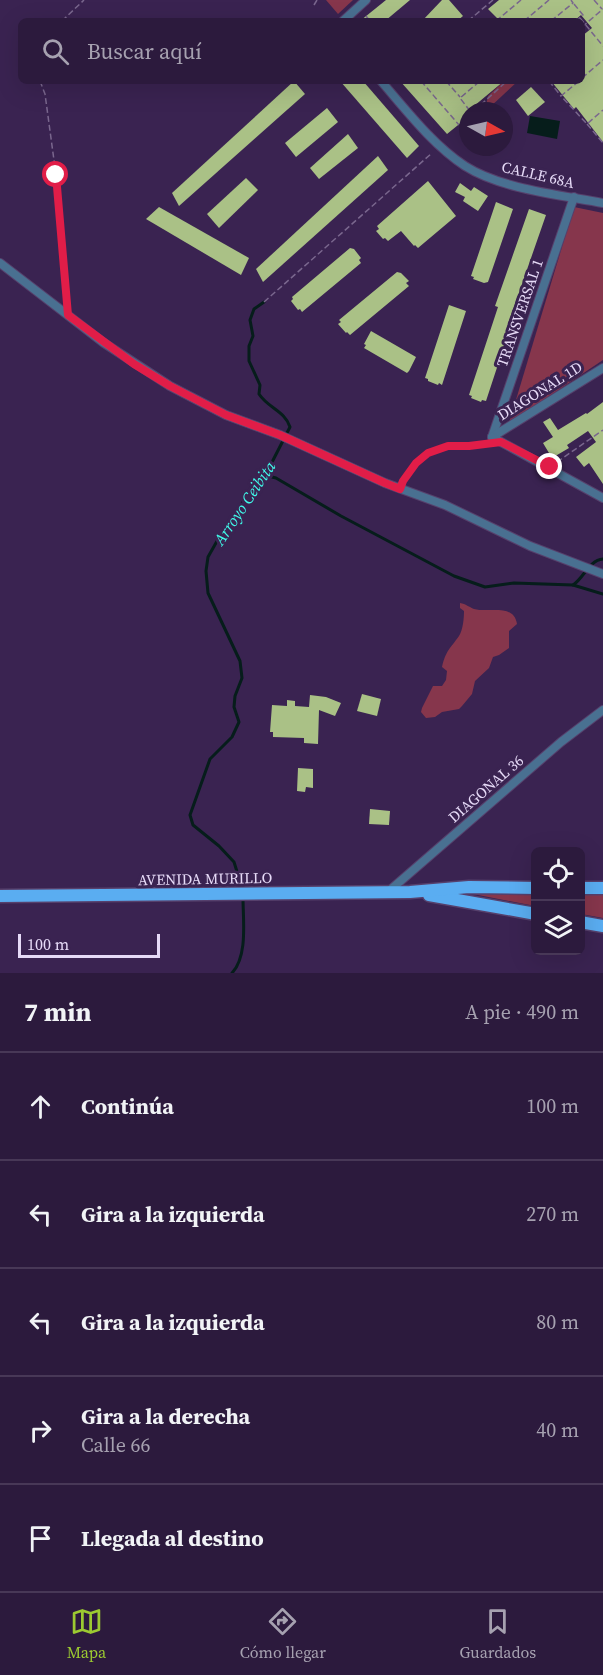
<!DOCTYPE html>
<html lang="es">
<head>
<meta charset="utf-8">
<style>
	body { margin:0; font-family:"Source Serif 4",serif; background:#382748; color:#f1f3f6 }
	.controls { position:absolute; right:18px; bottom:18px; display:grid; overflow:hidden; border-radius:9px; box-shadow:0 6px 24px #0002 }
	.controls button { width:54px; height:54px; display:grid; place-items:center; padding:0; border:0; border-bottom:2px solid #483857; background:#2c1a3d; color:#f1f3f6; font:30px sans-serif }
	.compass { position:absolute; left:459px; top:102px; width:54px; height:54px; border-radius:50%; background:#2c1a3d; box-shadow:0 6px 24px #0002; rotate:98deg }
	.scale { position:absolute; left:18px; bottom:15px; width:142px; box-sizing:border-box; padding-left:6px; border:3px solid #e6daf7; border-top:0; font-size:16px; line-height:21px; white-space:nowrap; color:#e6daf7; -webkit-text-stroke:4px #3a2351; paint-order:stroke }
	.stop { position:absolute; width:18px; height:18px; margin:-14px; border:4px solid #e11d48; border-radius:50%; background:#fff }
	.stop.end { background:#e11d48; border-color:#fff; box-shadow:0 2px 6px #0008 }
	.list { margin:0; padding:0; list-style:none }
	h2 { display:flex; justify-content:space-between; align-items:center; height:78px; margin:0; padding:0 24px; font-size:26px }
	h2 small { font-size:20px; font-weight:400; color:#a6a1b0 }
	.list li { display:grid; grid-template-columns:39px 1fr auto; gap:18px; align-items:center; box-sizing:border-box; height:108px; padding:0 24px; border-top:2px solid #483857 }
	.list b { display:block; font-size:22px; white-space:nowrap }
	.list p { margin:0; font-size:20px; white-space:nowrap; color:#a6a1b0 }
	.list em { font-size:20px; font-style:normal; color:#a6a1b0 }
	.icon { flex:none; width:33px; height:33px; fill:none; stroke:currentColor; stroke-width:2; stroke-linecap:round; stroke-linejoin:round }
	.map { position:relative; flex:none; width:603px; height:973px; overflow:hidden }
	.search { position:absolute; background:#2c1a3d; box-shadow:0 6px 24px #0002; left:18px; right:18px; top:18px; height:66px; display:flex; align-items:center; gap:15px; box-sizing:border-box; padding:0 21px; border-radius:9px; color:#a6a1b0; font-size:22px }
	.sheet { height:618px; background:#2c1a3d }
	nav { display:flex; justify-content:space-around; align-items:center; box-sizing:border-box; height:84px; border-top:2px solid #483857; background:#2c1a3d; font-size:16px; color:#a6a1b0 }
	nav a { display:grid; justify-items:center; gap:3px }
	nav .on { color:#9cca31 }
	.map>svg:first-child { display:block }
</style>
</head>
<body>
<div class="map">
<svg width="603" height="973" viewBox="0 0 603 973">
	<rect width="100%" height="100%" fill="#3a2351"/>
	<!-- green -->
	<g fill="#86364c">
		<polygon points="326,0 353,0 338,14"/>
		<polygon points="504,81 518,81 489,108 486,106 488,96"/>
		<polygon points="574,207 603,213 603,360 509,423"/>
		<path d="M460,603C466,604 469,607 474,609C489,613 514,603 517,624L509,631V648L499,655L493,657L489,668L475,681L472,694L462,706L459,709L442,712L435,717L426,718L421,712L422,708L433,686H442L446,680L447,671L442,667C446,650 450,649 459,636C463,630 464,618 464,611L460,608Z"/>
		<polygon points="468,893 535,893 535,906"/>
		<polygon points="580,894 603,894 603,918 581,914"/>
	</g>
	<!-- water -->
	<polygon fill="#061d1b" points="530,116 560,121 557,139 527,133"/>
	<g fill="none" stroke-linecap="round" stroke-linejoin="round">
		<!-- stream -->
		<g stroke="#061d1b" stroke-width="3">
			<path d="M264,475L276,478L341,516L454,576L485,587L514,583L573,585C584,578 589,560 603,559"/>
			<polyline points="573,585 603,594"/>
			<path d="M243,891L234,862L219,846L193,825L190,815L210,759L232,737L239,722L234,707L235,696L242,678L240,661L208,593L206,571L208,557L221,534L231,525L248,492L268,470L290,427C285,411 268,408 259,394L260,385L249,361V346L253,336L250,320L254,309L264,302"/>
			<path d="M232,973C248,956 243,920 243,898"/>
		</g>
	</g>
	<!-- building -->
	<g fill="#aac186">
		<polygon points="386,0 410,0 385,21 360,21"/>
		<polygon points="442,0 449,0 463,16 457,21 422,21"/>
		<polygon points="499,0 603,0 603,142 576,107 574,109 551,81 582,81 582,36 592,28 581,15 574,21 500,21 488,9"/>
		<polygon points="294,81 305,94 179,206 172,193"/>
		<polygon points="340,81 363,81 419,146 407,158"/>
		<polygon points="400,81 504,81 468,111 468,117 447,134"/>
		<polygon points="531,87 545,102 528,116 516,100"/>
		<polygon points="327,108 338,122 296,157 285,143"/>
		<polygon points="348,134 358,148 319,179 310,168"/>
		<polygon points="378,156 388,170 263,282 256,269"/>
		<polygon points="246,178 258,190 219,228 207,214"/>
		<polygon points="428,181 456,216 418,248 415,245 414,246 401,231 388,241 385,238 383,239 376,231 379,229 377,226"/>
		<polygon points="460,183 471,191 474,187 488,196 478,211 463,201 465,197 455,192"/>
		<polygon points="496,202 513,209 488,282 484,283 473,279 474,277 471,276"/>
		<polygon points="159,207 249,258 241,275 146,219"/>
		<polygon points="529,209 546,215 507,327 510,328 486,401 482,400 481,402 471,398 472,396 469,395 498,307 495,306"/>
		<polygon points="350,248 354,249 361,258 359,260 361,263 302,312 300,309 298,310 291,301 293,299 292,297"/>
		<polygon points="397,272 401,273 409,281 406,283 409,286 350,335 347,332 346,333 338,324 341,322 339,320"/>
		<polygon points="449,305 466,311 442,385 439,383 438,385 428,381 428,379 425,378"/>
		<polygon points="371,331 416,357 409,371 407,373 364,348 366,345 364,344"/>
		<polygon points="603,402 603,484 589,463 584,467 576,457 596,442 588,431 567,445 569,448 552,458 543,443 553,437 543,422 550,418 558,430 586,413 587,414"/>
		<polygon points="362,694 381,699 377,716 357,711"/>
		<polygon points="310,695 326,697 341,703 335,716 319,710 318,744 304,743 304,738 273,737 273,732 270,732 272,705 287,706 287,700 295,701 295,706 309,707"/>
		<polygon points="298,768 313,769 313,788 306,787 305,792 297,791"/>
		<polygon points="370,809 390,811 389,825 369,824"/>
	</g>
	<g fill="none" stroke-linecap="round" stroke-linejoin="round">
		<!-- minor casing -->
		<g stroke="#56406c" stroke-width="10">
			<g id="minor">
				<polyline points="343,21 366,0"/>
				<path d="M381,81C407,111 432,144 465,166C501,189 561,195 603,203"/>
				<polyline points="0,263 104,343 170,386 226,415 280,435 385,483 445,505 530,546 603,574"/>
				<polyline points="492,437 574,197"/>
				<polyline points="492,437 603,368"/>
				<polyline points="492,437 603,498"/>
				<polyline points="389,891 561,742 603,710"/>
			</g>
		</g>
		<!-- primary casing -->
		<g stroke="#56406c" stroke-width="15">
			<g id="primary">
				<polyline points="580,888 603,888"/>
				<polyline points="429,895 536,914"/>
				<polyline points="0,896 410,892 469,887 536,888"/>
				<polyline points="580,922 603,926"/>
			</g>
		</g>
		<!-- path -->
		<g stroke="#7a678e" stroke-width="1.5" stroke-dasharray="6 3" stroke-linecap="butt">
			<polyline points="594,0 602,9"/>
			<polyline points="574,4 583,15 576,21"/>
			<polyline points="314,5 317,0"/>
			<polyline points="366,16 370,21"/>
			<polyline points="580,18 603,46"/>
			<polyline points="62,21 84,0"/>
			<polyline points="468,21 493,0"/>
			<polyline points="496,21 521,0"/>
			<polyline points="524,21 549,0"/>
			<polyline points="551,21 573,3 571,0"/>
			<polyline points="582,27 603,9"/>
			<polyline points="582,78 603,60"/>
			<polyline points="40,81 45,94 56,175 66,302"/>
			<polyline points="421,81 459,125"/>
			<polyline points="446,81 460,97"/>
			<polyline points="549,81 561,96"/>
			<polyline points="579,81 561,96 587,124 603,110"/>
			<polyline points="470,111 460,98 480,81"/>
			<polyline points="474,111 507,81"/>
			<polyline points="587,124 603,143"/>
			<polyline points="264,302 432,153"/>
			<polyline points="557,462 603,430"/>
			<path d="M403,481C428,444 444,446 485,444"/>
		</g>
		<!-- minor -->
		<use href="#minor" stroke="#497091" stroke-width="8"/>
		<!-- primary -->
		<use href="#primary" stroke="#5aadf1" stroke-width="12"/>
	</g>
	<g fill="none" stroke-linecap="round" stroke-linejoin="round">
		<!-- route -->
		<polyline stroke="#e11d48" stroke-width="8" points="56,175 68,315 134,364 170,386 226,415 280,435 385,483 400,489 403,481 416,463 428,453 448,446 469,446 501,442 550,467"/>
	</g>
	<g text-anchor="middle" stroke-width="6" stroke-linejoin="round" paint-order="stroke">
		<!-- street labels -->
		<g font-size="15" fill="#e6daf7" stroke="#3a2351">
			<text transform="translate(538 175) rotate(13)" y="5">CALLE 68A</text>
			<text transform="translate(520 313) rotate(-71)" y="5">TRANSVERSAL 1</text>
			<text transform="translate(540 391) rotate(-32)" y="5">DIAGONAL 1D</text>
			<text transform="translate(486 789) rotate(-41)" y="5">DIAGONAL 36</text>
			<text transform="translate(205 879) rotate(-1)" y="5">AVENIDA MURILLO</text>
		</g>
		<!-- water labels -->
		<g font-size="16" font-style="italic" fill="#40fae9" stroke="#3a2351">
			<text transform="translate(244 503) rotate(-56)" y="6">Arroyo Ceibita</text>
		</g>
	</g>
</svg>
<div class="controls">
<button><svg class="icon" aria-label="locate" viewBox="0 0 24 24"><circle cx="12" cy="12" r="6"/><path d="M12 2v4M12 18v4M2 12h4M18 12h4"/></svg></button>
<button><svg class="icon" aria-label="layers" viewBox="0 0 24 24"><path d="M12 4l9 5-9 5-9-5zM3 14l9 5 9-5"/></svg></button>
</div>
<svg class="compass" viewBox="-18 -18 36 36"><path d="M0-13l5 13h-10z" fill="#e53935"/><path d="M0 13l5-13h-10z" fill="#a6a1b0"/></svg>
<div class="scale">100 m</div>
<div class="stop" style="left:56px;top:175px"></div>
<div class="stop end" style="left:550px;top:467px"></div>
<div class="search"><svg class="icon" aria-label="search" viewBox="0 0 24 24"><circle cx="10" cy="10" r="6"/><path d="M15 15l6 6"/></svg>Buscar aquí</div>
</div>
<section class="sheet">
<h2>7 min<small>A pie · 490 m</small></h2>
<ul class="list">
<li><svg class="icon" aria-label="ahead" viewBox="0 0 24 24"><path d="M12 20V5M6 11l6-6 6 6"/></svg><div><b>Continúa</b></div><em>100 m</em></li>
<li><svg class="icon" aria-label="left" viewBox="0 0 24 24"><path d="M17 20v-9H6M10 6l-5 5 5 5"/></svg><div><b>Gira a la izquierda</b></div><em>270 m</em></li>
<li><svg class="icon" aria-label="left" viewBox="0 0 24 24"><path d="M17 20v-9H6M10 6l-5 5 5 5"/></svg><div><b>Gira a la izquierda</b></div><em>80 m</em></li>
<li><svg class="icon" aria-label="right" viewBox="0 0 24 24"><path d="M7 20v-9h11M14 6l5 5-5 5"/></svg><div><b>Gira a la derecha</b><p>Calle 66</p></div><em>40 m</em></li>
<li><svg class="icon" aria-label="arrive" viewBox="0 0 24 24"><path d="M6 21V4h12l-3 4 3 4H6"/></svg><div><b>Llegada al destino</b></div></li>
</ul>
</section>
<nav>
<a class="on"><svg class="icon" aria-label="map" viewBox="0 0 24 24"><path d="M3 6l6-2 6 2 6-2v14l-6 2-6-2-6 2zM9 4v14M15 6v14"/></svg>Mapa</a>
<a><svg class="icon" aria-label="directions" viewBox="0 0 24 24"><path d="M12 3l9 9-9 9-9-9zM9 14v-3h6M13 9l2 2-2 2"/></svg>Cómo llegar</a>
<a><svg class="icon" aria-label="saved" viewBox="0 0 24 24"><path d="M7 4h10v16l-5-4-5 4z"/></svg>Guardados</a>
</nav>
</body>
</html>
